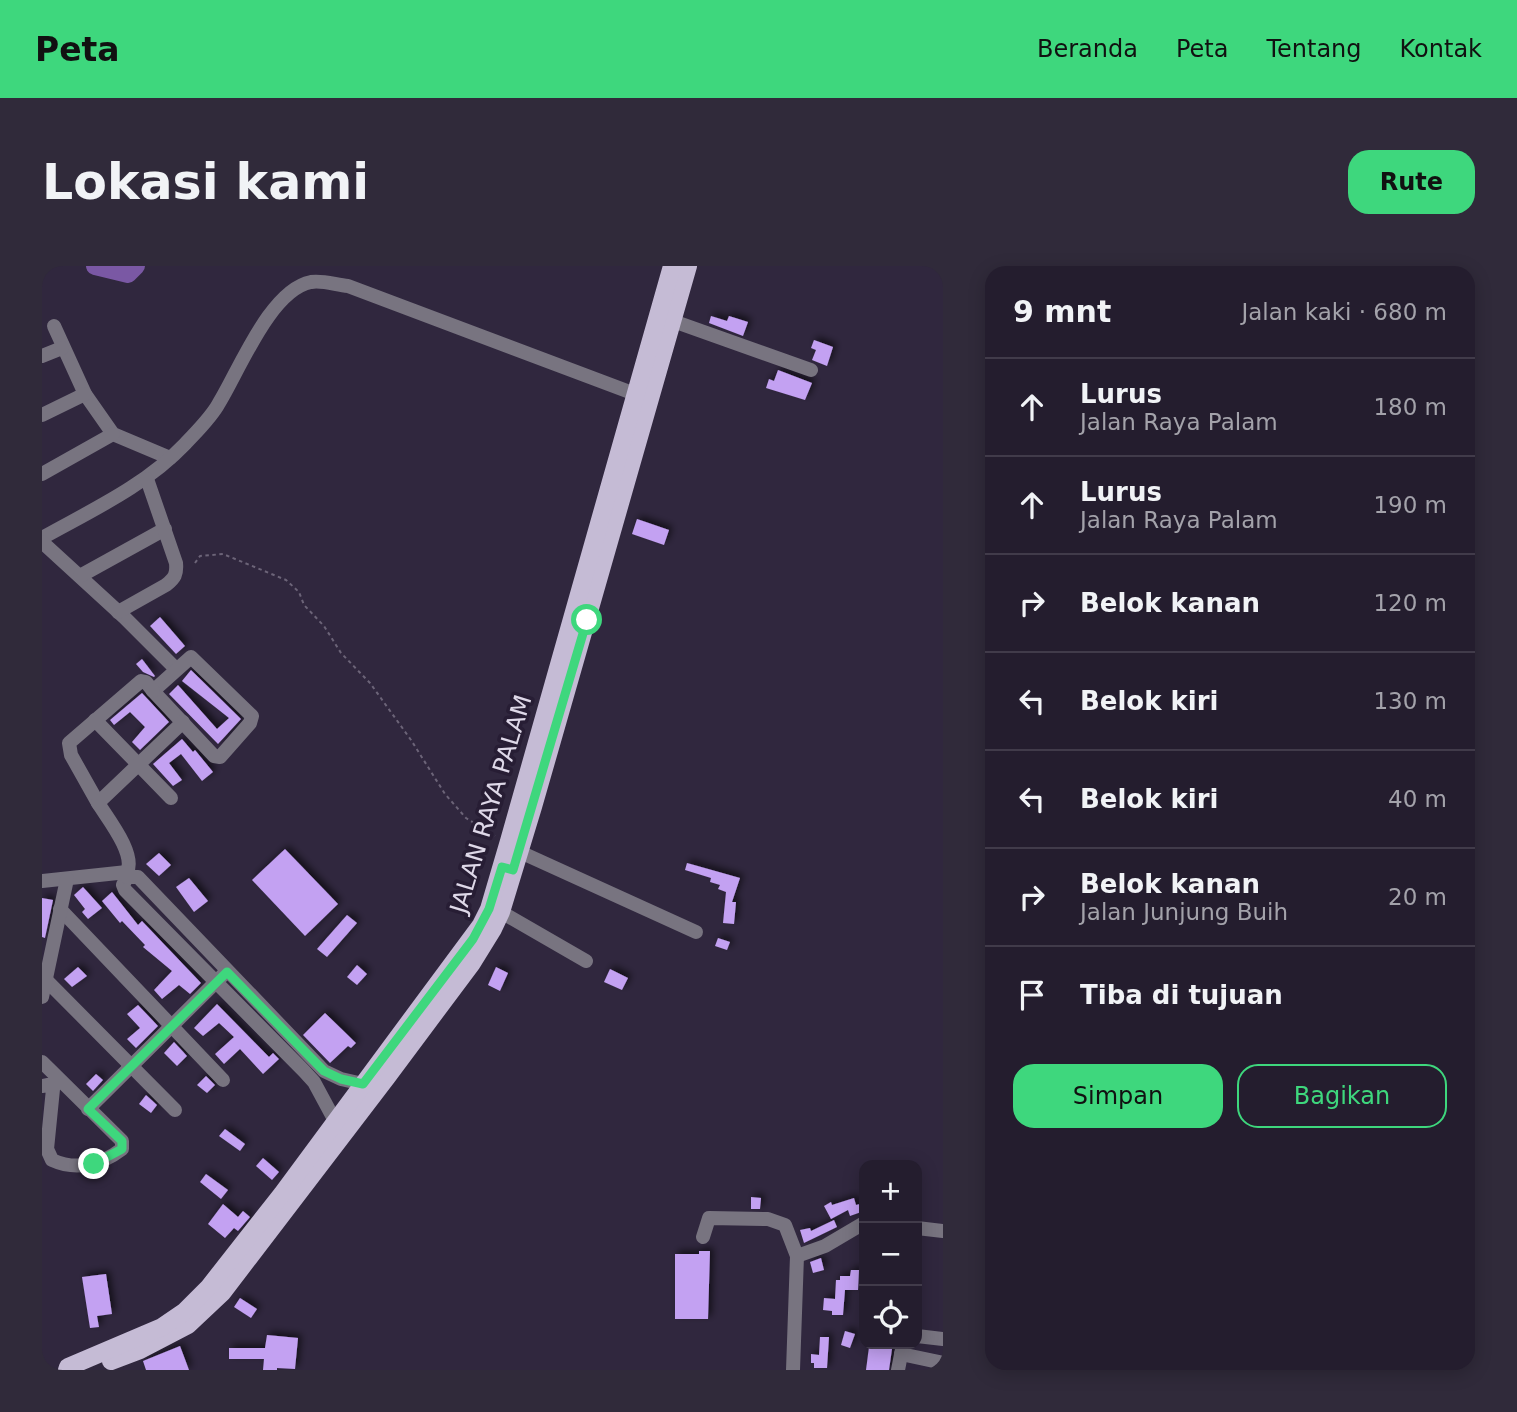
<!DOCTYPE html>
<html lang="id">
<head>
<meta charset="utf-8">
<style>
	body { margin:0; font-family:"DejaVu Sans",sans-serif; background:#302a3a; color:#f1f3f6 }
	.controls { position:absolute; right:21px; bottom:21px; display:grid; overflow:hidden; border-radius:14px; box-shadow:0 4px 18px #0003 }
	.controls button { width:63px; height:63px; display:grid; place-items:center; padding:0; border:0; border-bottom:2px solid #413b4a; background:#241d2e; color:#f1f3f6; font:35px sans-serif }
	.stop { position:absolute; width:21px; height:21px; margin:-16px; border:5px solid #3ed77d; border-radius:50%; background:#fff }
	.stop.end { background:#3ed77d; border-color:#fff; box-shadow:0 2px 7px #0008 }
	.list { margin:0; padding:0; list-style:none }
	h2 { display:flex; justify-content:space-between; align-items:center; height:91px; margin:0; padding:0 28px; font-size:30px }
	h2 small { font-size:23px; font-weight:400; color:#a3a2aa }
	.list li { display:grid; grid-template-columns:46px 1fr auto; gap:21px; align-items:center; box-sizing:border-box; height:98px; padding:0 28px; border-top:2px solid #413b4a }
	.list b { display:block; font-size:26px; white-space:nowrap }
	.list p { margin:0; font-size:23px; white-space:nowrap; color:#a3a2aa }
	.list em { font-size:23px; font-style:normal; color:#a3a2aa }
	.actions { display:flex; gap:14px; padding:21px 28px }
	.actions a { flex:1; padding:16px 0; border:2px solid #3ed77d; border-radius:21px; text-align:center; font-size:24px; color:#3ed77d }
	.actions .main { background:#3ed77d; color:#111 }
	.icon { flex:none; width:38px; height:38px; fill:none; stroke:currentColor; stroke-width:2; stroke-linecap:round; stroke-linejoin:round }
	.map { position:relative; flex:none; width:901px; height:1104px; overflow:hidden; border-radius:21px }
	header { display:flex; align-items:center; gap:42px; box-sizing:border-box; height:98px; padding:0 35px; background:#3ed77d; color:#111 }
	header strong { font-size:33px }
	nav { display:flex; gap:38px; margin-inline-start:auto; font-size:24px }
	.intro { display:flex; align-items:center; justify-content:space-between; box-sizing:border-box; height:168px; padding:0 42px }
	h1 { margin:0; font-size:49px }
	.button { padding:18px 32px; border-radius:21px; background:#3ed77d; color:#111; font-size:24px; font-weight:700 }
	main { display:flex; gap:42px; padding:0 42px }
	aside { flex:1; background:#241d2e; border-radius:21px; box-shadow:0 4px 18px #0003 }
	.map>svg:first-child { display:block }
</style>
</head>
<body>
<header>
<strong>Peta</strong>
<nav><a>Beranda</a><a>Peta</a><a>Tentang</a><a>Kontak</a></nav>
</header>
<div class="intro"><h1>Lokasi kami</h1><a class="button">Rute</a></div>
<main>
<div class="map">
<svg width="901" height="1104" viewBox="0 0 901 1104">
	<defs>
		<filter id="shadow"><feDropShadow dx="3.5" dy="-3.5" stdDeviation="3.5" flood-color="#0009"/></filter>
	</defs>
	<rect width="100%" height="100%" fill="#30273e"/>
	<g fill="none" stroke-linecap="round" stroke-linejoin="round">
		<!-- river -->
		<polyline stroke="#7a58a4" stroke-width="18" points="53,0 86,8 94,0"/>
	</g>
	<!-- building -->
	<g fill="#c3a1f2" filter="url(#shadow)">
		<polygon points="669,50 685,55 687,50 706,56 701,70 667,57"/>
		<polygon points="772,74 791,81 785,100 770,94 774,84 769,82"/>
		<polygon points="736,104 770,117 763,134 724,122 727,113 732,115"/>
		<polygon points="595,253 627,264 622,279 590,268"/>
		<polygon points="118,351 143,380 134,388 108,360"/>
		<polygon points="100,393 113,410 112,411 101,406 94,398"/>
		<polygon points="149,404 199,453 176,478 127,428 136,419 175,463 187,452 140,415"/>
		<polygon points="100,427 127,456 98,484 90,476 103,461 88,446 72,459 68,454"/>
		<polygon points="140,473 151,486 153,484 171,506 160,515 139,488 127,497 140,514 131,520 111,498"/>
		<polygon points="243,583 296,638 263,670 210,614"/>
		<polygon points="117,587 129,599 117,610 104,598"/>
		<polygon points="645,597 698,612 690,636 694,636 692,658 681,657 684,626 676,623 678,619 668,616 669,612 643,604"/>
		<polygon points="147,612 166,635 152,646 134,621"/>
		<polygon points="41,621 60,642 46,653 40,646 43,643 32,629"/>
		<polygon points="70,626 96,659 100,655 159,717 148,728 137,719 120,733 112,724 130,705 101,681 103,679 80,655 78,657 60,635"/>
		<polygon points="0,632 11,634 3,672 0,671"/>
		<polygon points="305,649 315,657 285,691 275,683"/>
		<polygon points="676,672 688,676 685,684 673,680"/>
		<polygon points="315,699 325,708 315,719 305,711"/>
		<polygon points="36,701 45,710 30,721 22,713"/>
		<polygon points="454,701 466,707 458,725 446,719"/>
		<polygon points="568,703 586,712 580,724 562,716"/>
		<polygon points="175,738 227,791 231,787 237,793 221,808 198,783 182,798 173,788 192,771 177,757 161,770 152,762"/>
		<polygon points="96,739 116,760 94,782 85,773 98,762 85,748"/>
		<polygon points="283,747 314,777 309,782 306,780 288,797 261,769"/>
		<polygon points="132,776 145,790 135,800 122,787"/>
		<polygon points="54,808 61,814 51,825 44,818"/>
		<polygon points="164,810 173,819 165,827 155,819"/>
		<polygon points="104,829 115,839 109,847 97,838"/>
		<polygon points="183,863 203,878 198,885 177,870"/>
		<polygon points="221,892 237,906 230,914 214,900"/>
		<polygon points="164,908 186,924 179,933 158,916"/>
		<polygon points="709,931 719,932 718,943 709,943"/>
		<polygon points="812,932 814,939 822,937 822,945 808,950 806,944 789,953 782,940 789,936 790,939"/>
		<polygon points="181,938 196,951 201,945 208,951 196,965 192,962 183,972 166,958"/>
		<polygon points="792,954 795,961 762,977 758,964 768,962 769,965"/>
		<polygon points="657,985 668,985 666,1053 633,1053 633,988 657,988"/>
		<polygon points="779,992 782,1004 771,1007 768,996"/>
		<polygon points="809,1004 817,1004 816,1024 803,1024 801,1049 790,1049 790,1045 781,1044 782,1032 793,1033 794,1014 798,1014 798,1010 808,1010"/>
		<polygon points="64,1008 70,1048 55,1050 57,1061 48,1062 40,1011"/>
		<polygon points="198,1032 215,1043 209,1052 192,1041"/>
		<polygon points="803,1065 813,1068 808,1082 799,1079"/>
		<polygon points="225,1069 256,1072 253,1103 235,1102 235,1104 221,1104 222,1093 187,1093 187,1082 223,1082"/>
		<polygon points="778,1071 787,1071 785,1102 772,1102 772,1097 769,1097 769,1088 777,1089"/>
		<polygon points="138,1080 147,1104 104,1104 101,1095"/>
		<polygon points="827,1081 850,1083 847,1104 824,1104"/>
	</g>
	<g fill="none" stroke-linecap="round" stroke-linejoin="round">
		<!-- path -->
		<polyline stroke="#6c6478" stroke-width="2" stroke-dasharray="3.5 3.5" stroke-linecap="butt" points="153,297 158,290 181,288 244,314 257,326 262,339 282,360 299,387 328,417 369,474 403,528 424,552 453,570"/>
		<!-- minor -->
		<g stroke="#787480" stroke-width="14">
			<polyline points="631,55 769,104"/>
			<polyline points="12,60 43,128 71,168 128,192"/>
			<polyline points="0,90 20,82"/>
			<polyline points="0,149 43,128"/>
			<polyline points="0,208 71,168"/>
			<path d="M0,272C50,244 103,220 143,178C154,166 169,152 177,137C197,105 228,24 269,16C281,14 294,19 306,20L593,128"/>
			<polyline points="0,276 82,351 134,403"/>
			<polyline points="38,310 123,263"/>
			<path d="M76,346L124,319C133,312 135,308 134,297L105,213"/>
			<polygon points="149,391 210,450 208,457 178,491 172,490 111,425"/>
			<polyline points="53,454 129,532"/>
			<polyline points="56,537 29,489 27,477 99,415 104,416 111,425"/>
			<polyline points="478,586 654,666"/>
			<path d="M85,606C94,588 66,553 56,537L141,456"/>
			<polyline points="85,611 81,619 83,624 262,805 272,816 293,855"/>
			<polyline points="0,615 85,606 85,611 96,611 282,805 299,813 321,818"/>
			<polyline points="18,643 181,814"/>
			<polyline points="459,646 544,695"/>
			<polyline points="4,714 133,844"/>
			<polyline points="0,731 25,613"/>
			<path d="M0,796L80,875V883C59,899 34,905 10,894L5,883L11,823L6,819L0,820"/>
			<polyline points="46,843 181,709"/>
			<polyline points="875,962 901,965"/>
			<polyline points="661,971 667,952 726,953 743,959 755,990"/>
			<polyline points="875,1070 901,1073"/>
			<polyline points="859,1088 901,1097"/>
			<polyline points="751,1104 755,990 783,980 822,957"/>
			<polyline points="856,1104 861,1078"/>
		</g>
		<!-- major -->
		<g stroke="#c5bbd5" stroke-width="18">
			<polyline points="69,1095 98,1084 146,1059 180,1027 345,811 430,697 451,663 459,646 491,541 646,0"/>
			<polyline points="25,1104 26,1101 120,1061 142,1046 167,1021 240,928 439,659 447,643 467,575 630,0"/>
		</g>
	</g>
	<g fill="none" stroke-linecap="round" stroke-linejoin="round">
		<!-- route -->
		<polyline stroke="#3ed77d" stroke-width="9" points="52,898 80,883 80,875 46,843 185,706 282,805 299,813 321,818 431,673 447,643 460,601 471,604 545,354"/>
	</g>
	<g text-anchor="middle" stroke-width="7" stroke-linejoin="round" paint-order="stroke">
		<!-- street labels -->
		<g font-size="24" fill="#ded8e8" stroke="#271d34">
			<text transform="translate(449 538) rotate(-73)" y="8">JALAN RAYA PALAM</text>
		</g>
	</g>
</svg>
<div class="controls">
<button>+</button>
<button>−</button>
<button><svg class="icon" aria-label="locate" viewBox="0 0 24 24"><circle cx="12" cy="12" r="6"/><path d="M12 2v4M12 18v4M2 12h4M18 12h4"/></svg></button>
</div>
<div class="stop" style="left:545px;top:354px"></div>
<div class="stop end" style="left:52px;top:898px"></div>
</div>
<aside>
<h2>9 mnt<small>Jalan kaki · 680 m</small></h2>
<ul class="list">
<li><svg class="icon" aria-label="ahead" viewBox="0 0 24 24"><path d="M12 20V5M6 11l6-6 6 6"/></svg><div><b>Lurus</b><p>Jalan Raya Palam</p></div><em>180 m</em></li>
<li><svg class="icon" aria-label="ahead" viewBox="0 0 24 24"><path d="M12 20V5M6 11l6-6 6 6"/></svg><div><b>Lurus</b><p>Jalan Raya Palam</p></div><em>190 m</em></li>
<li><svg class="icon" aria-label="right" viewBox="0 0 24 24"><path d="M7 20v-9h11M14 6l5 5-5 5"/></svg><div><b>Belok kanan</b></div><em>120 m</em></li>
<li><svg class="icon" aria-label="left" viewBox="0 0 24 24"><path d="M17 20v-9H6M10 6l-5 5 5 5"/></svg><div><b>Belok kiri</b></div><em>130 m</em></li>
<li><svg class="icon" aria-label="left" viewBox="0 0 24 24"><path d="M17 20v-9H6M10 6l-5 5 5 5"/></svg><div><b>Belok kiri</b></div><em>40 m</em></li>
<li><svg class="icon" aria-label="right" viewBox="0 0 24 24"><path d="M7 20v-9h11M14 6l5 5-5 5"/></svg><div><b>Belok kanan</b><p>Jalan Junjung Buih</p></div><em>20 m</em></li>
<li><svg class="icon" aria-label="arrive" viewBox="0 0 24 24"><path d="M6 21V4h12l-3 4 3 4H6"/></svg><div><b>Tiba di tujuan</b></div></li>
</ul>
<div class="actions"><a class="main">Simpan</a><a>Bagikan</a></div>
</aside>
</main>
</body>
</html>
